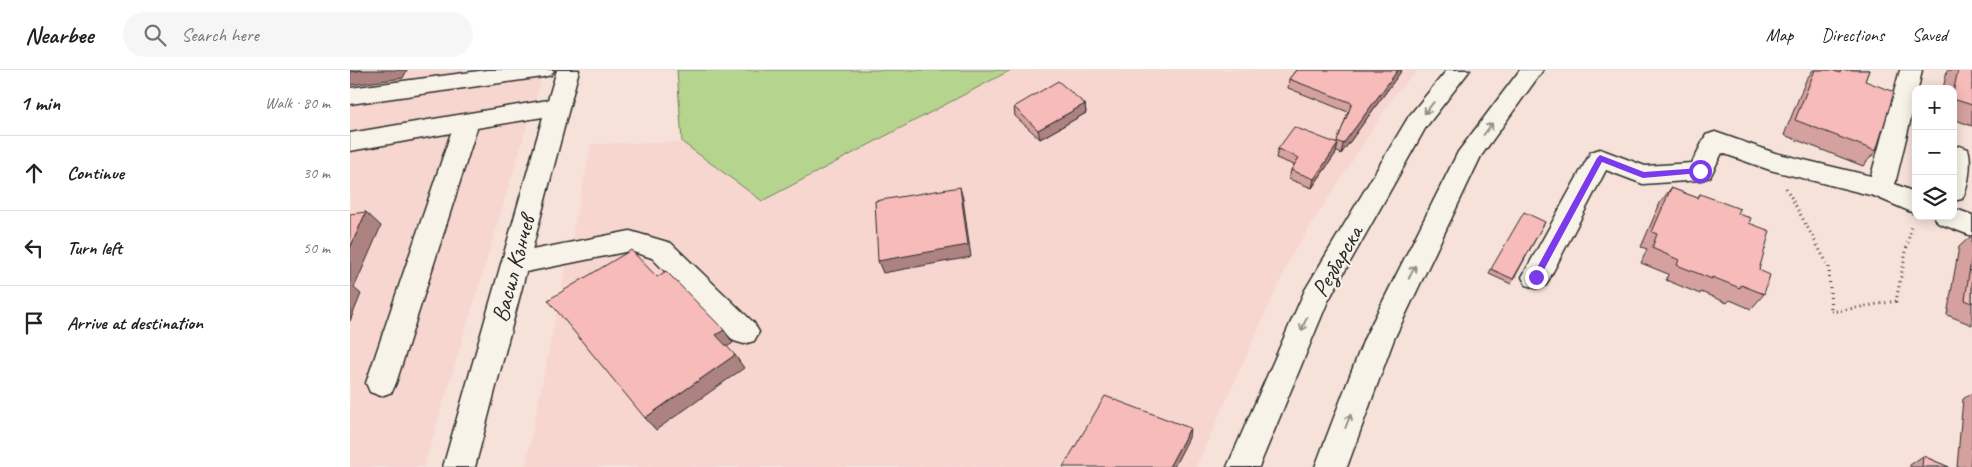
<!DOCTYPE html>
<html lang="en">
<head>
<meta charset="utf-8">
<style>
	body { margin:0; font-family:Caveat,sans-serif; background:#f6f6f6; color:#222 }
	.controls { position:absolute; right:15px; top:15px; display:grid; overflow:hidden; border-radius:10px; box-shadow:0 2px 12px #0003 }
	.controls button { width:45px; height:45px; display:grid; place-items:center; padding:0; border:0; border-bottom:1px solid #e0e0e0; background:#fff; color:#222; font:25px sans-serif }
	.stop { position:absolute; width:15px; height:15px; margin:-11px; border:4px solid #7c3aed; border-radius:50%; background:#fff }
	.stop.end { background:#7c3aed; border-color:#fff; box-shadow:0 1px 5px #0008 }
	.list { margin:0; padding:0; list-style:none }
	h2 { display:flex; justify-content:space-between; align-items:center; height:65px; margin:0; padding:0 20px; font-size:21px }
	h2 small { font-size:16px; font-weight:400; color:#767676 }
	.list li { display:grid; grid-template-columns:32px 1fr auto; gap:15px; align-items:center; box-sizing:border-box; height:75px; padding:0 20px; border-top:1px solid #e0e0e0 }
	.list b { display:block; font-size:19px; white-space:nowrap }
	.list em { font-size:16px; font-style:normal; color:#767676 }
	.icon { flex:none; width:28px; height:28px; fill:none; stroke:currentColor; stroke-width:2; stroke-linecap:round; stroke-linejoin:round }
	.map { position:relative; flex:none; width:1622px; height:397px; overflow:hidden }
	header { display:flex; align-items:center; gap:30px; box-sizing:border-box; height:70px; padding:0 25px; background:#fff; border-bottom:1px solid #e0e0e0 }
	header strong { font-size:24px }
	nav { display:flex; gap:28px; margin-inline-start:auto; font-size:18px }
	.search { width:350px; height:45px; background:#f6f6f6; display:flex; align-items:center; gap:12px; box-sizing:border-box; padding:0 18px; border-radius:28px; color:#767676; font-size:19px }
	main { display:flex }
	aside { flex:1; background:#fff }
	.map>svg:first-child { display:block }
</style>
</head>
<body>
<header>
<strong>Nearbee</strong>
<div class="search"><svg class="icon" aria-label="search" viewBox="0 0 24 24"><circle cx="10" cy="10" r="6"/><path d="M15 15l6 6"/></svg>Search here</div>
<nav><a>Map</a><a>Directions</a><a>Saved</a></nav>
</header>
<main>
<aside>
<h2>1 min<small>Walk · 80 m</small></h2>
<ul class="list">
<li><svg class="icon" aria-label="ahead" viewBox="0 0 24 24"><path d="M12 20V5M6 11l6-6 6 6"/></svg><div><b>Continue</b></div><em>30 m</em></li>
<li><svg class="icon" aria-label="left" viewBox="0 0 24 24"><path d="M17 20v-9H6M10 6l-5 5 5 5"/></svg><div><b>Turn left</b></div><em>50 m</em></li>
<li><svg class="icon" aria-label="arrive" viewBox="0 0 24 24"><path d="M6 21V4h12l-3 4 3 4H6"/></svg><div><b>Arrive at destination</b></div></li>
</ul>
</aside>
<div class="map">
<svg width="1622" height="397" viewBox="0 0 1622 397">
	<rect width="100%" height="100%" fill="#f7e2da"/>
	<filter id="ink" filterUnits="userSpaceOnUse"><feTurbulence type="fractalNoise" baseFrequency=".02" numOctaves="2"/><feDisplacementMap in="SourceGraphic" scale="10" xChannelSelector="R" yChannelSelector="G"/><feConvolveMatrix kernelMatrix="1 2 1 2 8 2 1 2 1" color-interpolation-filters="sRGB"/></filter>
	<g filter="url(#ink)">
		<!-- built -->
		<g fill="#f7d6d0">
			<polygon points="0,0 194,0 74,397 0,397"/>
			<polygon points="661,0 1069,0 1048,20 942,185 846,397 175,397 241,74 332,72 413,131"/>
		</g>
		<!-- green -->
		<polygon fill="#b5d48e" stroke="#70805c" points="327,0 661,0 412,131 332,72"/>
		<g fill="none" stroke-linecap="round" stroke-linejoin="round">
			<!-- minor casing -->
			<g stroke="#2b2b2b" stroke-width="3">
				<g id="minor">
					<polygon points="137,0 204,0 201,5 193,7 0,34 0,18"/>
					<polygon points="207,0 229,0 182,180 280,161 321,173 404,253 409,262 404,271 394,274 384,271 302,188 280,181 176,202 125,397 93,397 193,47 127,58 46,313 42,322 31,326 20,322 16,313 101,63 0,81 0,63 198,30"/>
					<polygon points="1097,0 1120,0 1076,57 978,231 909,397 877,397 955,220 1059,46"/>
					<polygon points="1170,0 1193,0 1131,86 1044,269 997,397 965,397 1014,269 1108,82"/>
					<polygon points="1550,0 1572,0 1568,19 1566,19 1566,27 1545,114 1566,123 1566,144 1524,126 1420,100 1372,83 1360,107 1351,110 1293,114 1256,100 1196,215 1186,218 1176,215 1172,207 1241,82 1250,79 1295,96 1342,93 1356,65 1365,62 1425,83 1521,106"/>
					<path d="M1609,76L1618,79C1622,90 1619,117 1612,129L1603,131V78Z"/>
					<polygon points="1603,138 1622,145 1622,166 1588,153 1584,146 1603,146"/>
				</g>
			</g>
			<!-- path -->
			<polyline stroke="#2b2b2b" stroke-width="3" stroke-dasharray="1 4" stroke-linecap="butt" points="1436,118 1479,197 1481,242 1546,231 1561,157"/>
			<!-- minor -->
			<use href="#minor" fill="#f7f3e8" fill-rule="evenodd"/>
		</g>
		<!-- wall -->
		<g fill="#d4a19f" stroke="#2b2b2b">
			<polygon points="946,0 1052,0 991,84 986,81 986,83 962,118 939,109 941,100 944,95 926,88 928,79 987,73 998,42 938,18 939,9"/>
			<polygon points="1463,0 1482,0 1485,1 1486,0 1519,0 1515,11 1526,81 1513,96 1434,65 1456,10"/>
			<polygon points="1597,0 1622,0 1622,56 1603,49 1603,19 1593,19"/>
			<polygon points="735,34 736,43 690,69 665,46 664,37"/>
			<polygon points="1321,118 1347,128 1350,124 1388,144 1399,153 1414,224 1401,239 1380,230 1377,233 1351,222 1350,224 1316,210 1318,204 1291,193 1297,179 1291,177 1310,133"/>
			<polygon points="1195,152 1161,214 1139,204 1141,199"/>
			<polygon points="1622,165 1622,255 1597,245 1609,177"/>
			<polygon points="1622,323 1622,397 1607,397 1613,329"/>
			<polygon points="1573,386 1599,397 1560,397 1560,395"/>
		</g>
		<!-- shaded-wall -->
		<g fill="#ad8382" stroke="#2b2b2b">
			<polygon points="13,0 57,0 53,8 0,15 0,2"/>
			<polygon points="1048,0 1052,0 991,84 993,74"/>
			<polygon points="735,34 736,43 690,69 688,60"/>
			<polygon points="988,74 986,83 962,118 964,109"/>
			<polygon points="610,117 613,129 621,187 533,203 528,191"/>
			<polygon points="16,142 31,156 4,218 11,224 0,251 0,178"/>
			<polygon points="374,260 383,273 375,278 366,265"/>
			<polygon points="385,285 394,298 306,360 295,348"/>
			<polygon points="840,358 839,368 824,397 819,397"/>
		</g>
		<!-- building -->
		<g fill="#f7bbb9" stroke="#2b2b2b">
			<polygon points="0,0 13,0 0,2"/>
			<polygon points="946,0 1048,0 993,74 987,71 1002,33 939,9"/>
			<polygon points="1465,0 1482,0 1490,3 1491,0 1519,0 1515,11 1544,22 1526,81 1445,50"/>
			<polygon points="1608,0 1622,0 1622,35 1603,29 1603,23"/>
			<polygon points="708,11 735,34 688,60 664,37"/>
			<polygon points="944,57 988,74 964,109 941,100 949,88 928,79"/>
			<polygon points="610,117 618,175 528,191 525,131"/>
			<polygon points="1321,118 1348,128 1350,124 1390,139 1388,144 1401,148 1399,153 1420,161 1409,200 1420,205 1414,224 1391,215 1390,218 1362,207 1362,209 1327,195 1329,190 1302,178 1307,164 1302,162"/>
			<polygon points="16,142 0,178 0,144"/>
			<polygon points="1174,142 1195,152 1163,209 1141,199"/>
			<polygon points="281,180 307,207 316,201 374,260 366,265 385,285 295,348 198,230"/>
			<polygon points="1622,184 1622,233 1615,230"/>
			<polygon points="755,326 840,358 819,397 713,397"/>
			<polygon points="1622,377 1622,397 1620,397"/>
			<polygon points="1573,386 1599,397 1572,397"/>
		</g>
		<!-- one-way arrows -->
		<defs><path id="oneway-shaft" d="M-6 0H5M1.5-3L5.5 0L1.5 3" fill="none" stroke-width="1.6" stroke-linecap="round" stroke-linejoin="round" transform="scale(1.25)"/></defs>
		<g stroke="#918f8a">
			<use href="#oneway-shaft" transform="translate(1079 38) rotate(129)"/>
			<use href="#oneway-shaft" transform="translate(1138 59) rotate(-53)"/>
			<use href="#oneway-shaft" transform="translate(1062 202) rotate(-64)"/>
			<use href="#oneway-shaft" transform="translate(954 254) rotate(113)"/>
			<use href="#oneway-shaft" transform="translate(998 351) rotate(-69)"/>
		</g>
	</g>
	<!-- route -->
	<polygon fill="#7c3aed" points="1250,85 1294,102 1350,98 1354,101 1350,103 1293,108 1252,92 1189,209 1183,209 1183,205 1247,88"/>
	<g text-anchor="middle" stroke-width="4.5" stroke-linejoin="round" paint-order="stroke">
		<!-- street labels -->
		<g font-size="24" fill="#2b2b2b" stroke="#f7f3e8">
			<text transform="translate(987 191) rotate(-60)" y="8">Резбарска</text>
			<text transform="translate(163 199) rotate(-75)" y="8">Васил Кънчев</text>
		</g>
	</g>
</svg>
<div class="controls">
<button>+</button>
<button>−</button>
<button><svg class="icon" aria-label="layers" viewBox="0 0 24 24"><path d="M12 4l9 5-9 5-9-5zM3 14l9 5 9-5"/></svg></button>
</div>
<div class="stop" style="left:1350px;top:101px"></div>
<div class="stop end" style="left:1186px;top:207px"></div>
</div>
</main>
</body>
</html>
